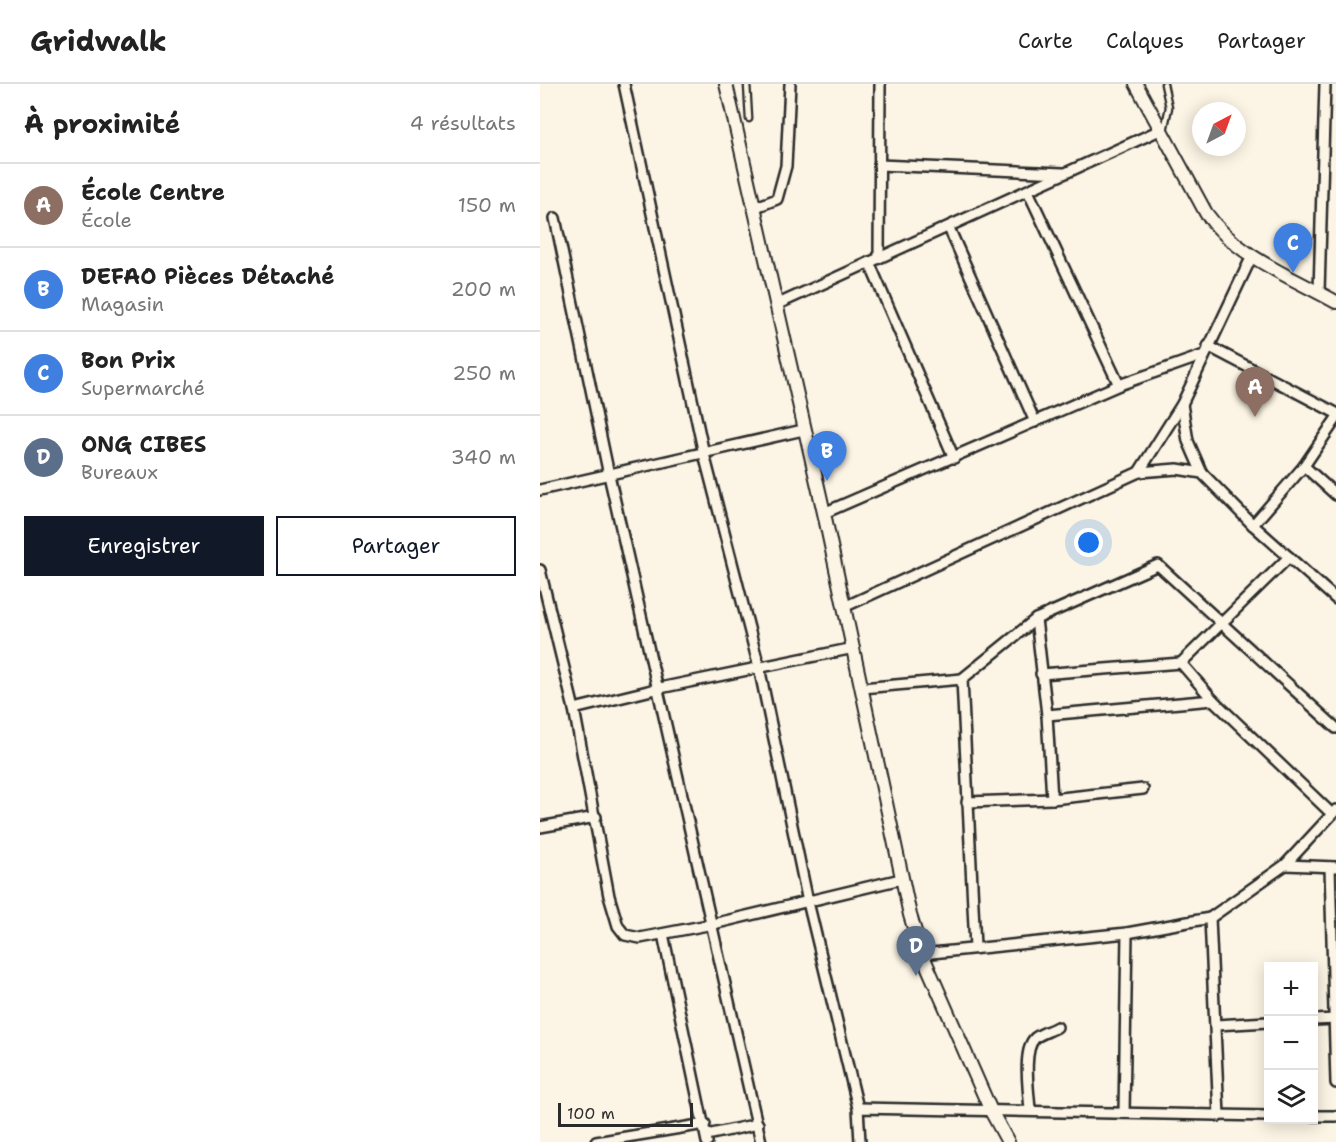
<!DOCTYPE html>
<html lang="fr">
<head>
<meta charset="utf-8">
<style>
	body { margin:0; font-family:"Shantell Sans",sans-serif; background:#f2f2f2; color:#222 }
	.controls { position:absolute; right:18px; bottom:18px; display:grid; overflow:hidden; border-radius:0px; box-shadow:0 3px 15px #0003 }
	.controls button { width:54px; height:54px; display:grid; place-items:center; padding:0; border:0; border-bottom:2px solid #e0e0e0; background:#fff; color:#222; font:30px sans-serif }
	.compass { position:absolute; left:652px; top:18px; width:54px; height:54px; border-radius:50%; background:#fff; box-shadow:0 3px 15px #0003; rotate:41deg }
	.scale { position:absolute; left:18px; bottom:15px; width:135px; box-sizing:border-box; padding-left:6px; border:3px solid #2b2b2b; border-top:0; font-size:16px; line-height:21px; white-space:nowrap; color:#2b2b2b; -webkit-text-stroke:4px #fcf5e5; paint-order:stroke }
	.you { position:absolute; left:549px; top:459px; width:21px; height:21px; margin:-15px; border:4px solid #fff; border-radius:50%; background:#1a73e8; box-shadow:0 0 0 9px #1a73e833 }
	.badge { display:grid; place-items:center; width:39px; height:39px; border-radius:50%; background:#111827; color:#fff; font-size:20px; font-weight:700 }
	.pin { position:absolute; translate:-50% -50px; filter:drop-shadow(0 2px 3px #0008) }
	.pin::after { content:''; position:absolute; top:32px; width:21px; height:18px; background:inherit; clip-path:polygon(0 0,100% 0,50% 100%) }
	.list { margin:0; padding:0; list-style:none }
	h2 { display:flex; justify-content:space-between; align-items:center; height:78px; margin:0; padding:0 24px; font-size:26px }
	h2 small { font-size:20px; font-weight:400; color:#767676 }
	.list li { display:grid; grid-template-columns:39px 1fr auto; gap:18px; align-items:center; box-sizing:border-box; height:84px; padding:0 24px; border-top:2px solid #e0e0e0 }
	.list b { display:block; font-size:22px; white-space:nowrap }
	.list p { margin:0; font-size:20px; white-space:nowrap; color:#767676 }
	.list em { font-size:20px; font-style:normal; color:#767676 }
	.actions { display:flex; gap:12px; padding:18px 24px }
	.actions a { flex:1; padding:14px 0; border:2px solid #111827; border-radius:0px; text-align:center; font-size:21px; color:#111827 }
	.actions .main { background:#111827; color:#fff }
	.icon { flex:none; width:33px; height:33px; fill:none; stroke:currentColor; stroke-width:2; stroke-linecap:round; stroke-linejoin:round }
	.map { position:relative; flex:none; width:796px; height:1058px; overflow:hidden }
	header { display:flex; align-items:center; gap:36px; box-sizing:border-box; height:84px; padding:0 30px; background:#fff; border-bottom:2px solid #e0e0e0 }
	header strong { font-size:28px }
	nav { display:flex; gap:33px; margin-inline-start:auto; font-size:21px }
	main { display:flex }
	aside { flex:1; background:#fff }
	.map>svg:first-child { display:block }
</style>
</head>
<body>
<header>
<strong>Gridwalk</strong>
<nav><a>Carte</a><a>Calques</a><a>Partager</a></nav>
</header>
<main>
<aside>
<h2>À proximité<small>4 résultats</small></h2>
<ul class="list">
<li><span class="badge" style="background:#8d6e63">A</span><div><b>École Centre</b><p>École</p></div><em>150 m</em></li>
<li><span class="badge" style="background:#3f7fe0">B</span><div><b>DEFAO Pièces Détaché</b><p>Magasin</p></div><em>200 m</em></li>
<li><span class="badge" style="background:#3f7fe0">C</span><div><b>Bon Prix</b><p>Supermarché</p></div><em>250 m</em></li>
<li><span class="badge" style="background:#5c6f8a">D</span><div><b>ONG CIBES</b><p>Bureaux</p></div><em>340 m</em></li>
</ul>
<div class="actions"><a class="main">Enregistrer</a><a>Partager</a></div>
</aside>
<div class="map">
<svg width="796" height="1058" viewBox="0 0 796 1058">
	<rect width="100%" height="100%" fill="#fcf5e5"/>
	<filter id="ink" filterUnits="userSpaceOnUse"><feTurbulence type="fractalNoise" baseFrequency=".0167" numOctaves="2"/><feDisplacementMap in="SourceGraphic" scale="12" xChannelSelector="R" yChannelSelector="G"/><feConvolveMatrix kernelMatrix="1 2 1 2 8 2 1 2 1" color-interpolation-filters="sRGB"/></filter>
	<g filter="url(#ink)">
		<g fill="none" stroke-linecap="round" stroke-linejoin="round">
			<!-- lane casing -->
			<g stroke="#2b2b2b" stroke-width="9">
				<g id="lane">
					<polyline points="207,0 209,35"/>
					<polyline points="624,0 629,23 624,47"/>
				</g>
			</g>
			<!-- street casing -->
			<g stroke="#2b2b2b" stroke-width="14">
				<g id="street">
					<polyline points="84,0 164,370 219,583 268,818 318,1024"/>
					<polyline points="339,81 523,89"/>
					<polyline points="488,107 579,301"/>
					<polyline points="216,123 237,115 246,82 250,0"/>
					<polyline points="15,134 69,391 221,1058"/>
					<polyline points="409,144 495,338"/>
					<polyline points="339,174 340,0"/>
					<polyline points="329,178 414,374"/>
					<polyline points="779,208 785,0"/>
					<polyline points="236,221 620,46"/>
					<polyline points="668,262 796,329"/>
					<polyline points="642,320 648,357 662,389"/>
					<polyline points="764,382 796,411"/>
					<polyline points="599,388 642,320 712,172"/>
					<polyline points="0,406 263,346"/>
					<polyline points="284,429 579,301 664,271"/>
					<polyline points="713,441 764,382 796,335"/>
					<polyline points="0,486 34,625 120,604 314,564"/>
					<polyline points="304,523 599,388 637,385 662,389 713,441 796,515"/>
					<polyline points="496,535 507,631 512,715"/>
					<polyline points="641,579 673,616 792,730"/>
					<polyline points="501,590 641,579 749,473"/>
					<polyline points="322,604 422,595"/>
					<polyline points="34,625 69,812 78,842 85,851 100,854 173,840 361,795"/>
					<polyline points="507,631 673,616"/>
					<polyline points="427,718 512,715 603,705"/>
					<polyline points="0,743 56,733"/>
					<polyline points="745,781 796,783"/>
					<polyline points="790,783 796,999"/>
					<polyline points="670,834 679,1032"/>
					<polyline points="123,850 167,1058"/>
					<polyline points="435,863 422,595 496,535 618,481 796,644"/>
					<polyline points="382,870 587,849 670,834 745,781 796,726"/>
					<polyline points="774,936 796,935"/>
					<polyline points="676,941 728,938"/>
					<path d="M490,1026C489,1009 482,966 495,954C501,949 510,947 517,943"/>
					<polyline points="584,1029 587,849"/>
					<polyline points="774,1032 796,1032"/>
					<polyline points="167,1051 218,1040"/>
					<polyline points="56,1058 165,1040"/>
					<polyline points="320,1058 318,1024 728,1032"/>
				</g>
			</g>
			<!-- secondary casing -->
			<g stroke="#2b2b2b" stroke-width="16">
				<g id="secondary">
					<polyline points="186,0 284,429 370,831 382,870 451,1027 468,1058"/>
					<path d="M596,0L666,129C697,173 750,192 796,218"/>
				</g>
			</g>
			<!-- lane -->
			<use href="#lane" stroke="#fcf5e5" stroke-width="4.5"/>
			<!-- street -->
			<use href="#street" stroke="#fcf5e5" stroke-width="9"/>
			<!-- secondary -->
			<use href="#secondary" stroke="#fcf5e5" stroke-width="12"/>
		</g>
	</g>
</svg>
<div class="controls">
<button>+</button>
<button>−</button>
<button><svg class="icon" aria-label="layers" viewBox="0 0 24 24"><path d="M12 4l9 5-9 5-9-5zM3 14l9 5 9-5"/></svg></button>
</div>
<svg class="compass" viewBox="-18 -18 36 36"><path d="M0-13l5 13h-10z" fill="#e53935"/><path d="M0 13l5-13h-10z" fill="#767676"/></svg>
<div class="scale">100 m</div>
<div class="you"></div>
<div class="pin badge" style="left:715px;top:333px;background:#8d6e63">A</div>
<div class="pin badge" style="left:287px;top:397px;background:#3f7fe0">B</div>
<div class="pin badge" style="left:753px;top:189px;background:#3f7fe0">C</div>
<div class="pin badge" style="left:376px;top:892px;background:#5c6f8a">D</div>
</div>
</main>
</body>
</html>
